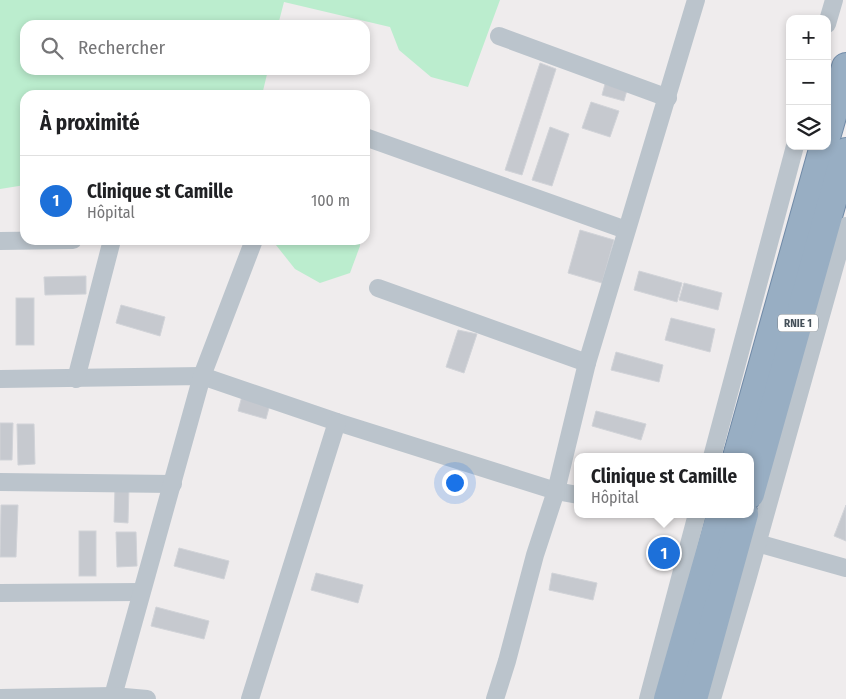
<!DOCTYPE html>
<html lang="fr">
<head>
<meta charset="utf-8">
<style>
	body { margin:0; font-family:"Fira Sans Condensed",sans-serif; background:#f6f6f6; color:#202124 }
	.controls { position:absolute; right:15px; top:15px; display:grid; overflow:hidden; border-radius:10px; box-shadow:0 2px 8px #0003 }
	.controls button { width:45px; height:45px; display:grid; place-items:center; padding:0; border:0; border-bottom:1px solid #e0e0e0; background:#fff; color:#202124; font:25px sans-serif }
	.you { position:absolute; left:454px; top:482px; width:18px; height:18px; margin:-12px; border:4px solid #fff; border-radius:50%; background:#1a73e8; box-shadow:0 0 0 8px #1a73e833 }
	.badge { display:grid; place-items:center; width:32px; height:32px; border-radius:50%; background:#1d70d9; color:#fff; font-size:16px; font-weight:700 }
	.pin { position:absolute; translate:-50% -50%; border:2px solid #fff; box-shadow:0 1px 5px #0006 }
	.popup { position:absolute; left:574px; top:453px; width:180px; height:65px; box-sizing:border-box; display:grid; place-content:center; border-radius:10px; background:#fff; filter:drop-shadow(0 1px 4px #0005); font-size:16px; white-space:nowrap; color:#757577 }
	.popup b { font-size:19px; color:#202124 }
	.popup::after { content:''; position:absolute; left:50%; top:100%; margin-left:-10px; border:10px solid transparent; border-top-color:#fff }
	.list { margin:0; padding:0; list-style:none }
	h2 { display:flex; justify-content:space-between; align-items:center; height:65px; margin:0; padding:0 20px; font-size:21px }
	h2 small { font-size:16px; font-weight:400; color:#757577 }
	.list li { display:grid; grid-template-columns:32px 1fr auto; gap:15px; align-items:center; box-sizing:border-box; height:90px; padding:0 20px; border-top:1px solid #e0e0e0 }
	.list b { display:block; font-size:19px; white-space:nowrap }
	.list p { margin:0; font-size:16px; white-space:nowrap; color:#757577 }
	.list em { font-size:16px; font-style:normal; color:#757577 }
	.icon { flex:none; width:28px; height:28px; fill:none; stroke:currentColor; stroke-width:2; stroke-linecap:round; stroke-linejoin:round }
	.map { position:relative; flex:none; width:846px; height:699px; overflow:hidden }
	.search { position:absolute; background:#fff; box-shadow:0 2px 8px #0003; left:20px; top:20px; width:350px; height:55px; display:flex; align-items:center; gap:12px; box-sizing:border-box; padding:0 18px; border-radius:15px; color:#757577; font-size:19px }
	.panel { position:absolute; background:#fff; box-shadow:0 2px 8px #0003; left:20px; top:90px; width:350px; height:155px; border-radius:15px }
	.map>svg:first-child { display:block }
</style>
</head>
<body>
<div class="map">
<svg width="846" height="699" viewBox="0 0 846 699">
	<rect width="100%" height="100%" fill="#efeced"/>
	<!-- green -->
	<g fill="#bbedce">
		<polygon points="0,0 500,0 468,87 431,77 399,50 390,27 284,2 278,25 25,25 25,70 268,70 262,95 25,95 25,185 0,189"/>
		<polygon points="272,240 359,240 360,246 350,273 320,283 295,269"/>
	</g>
	<!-- building -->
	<g fill="#c6c9cf" stroke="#d1d3d8">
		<polygon points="540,63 556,69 522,175 505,170"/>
		<polygon points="605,84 627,90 624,101 602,95"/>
		<polygon points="591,102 619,111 610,137 582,128"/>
		<polygon points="550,127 569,134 552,186 532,180"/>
		<polygon points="580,230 614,240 602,283 568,273"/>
		<polygon points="639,271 682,283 677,302 634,290"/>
		<polygon points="86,276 86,294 45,295 44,277"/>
		<polygon points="684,283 722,293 718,310 679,300"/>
		<rect x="16" y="298" width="18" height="47"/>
		<polygon points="121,305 165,317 160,336 116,323"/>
		<polygon points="671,318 715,329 710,352 665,340"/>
		<polygon points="458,330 477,334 464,373 446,367"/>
		<polygon points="616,352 663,365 659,382 611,370"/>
		<polygon points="242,396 270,404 266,419 238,411"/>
		<polygon points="596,411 646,424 641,440 592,426"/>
		<polygon points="0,423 13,423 12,460 0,460"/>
		<polygon points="17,424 34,424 35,464 18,465"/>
		<polygon points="115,486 129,487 128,523 114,522"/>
		<polygon points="1,505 18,505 16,557 0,557"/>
		<polygon points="846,505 846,541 834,536"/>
		<rect x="79" y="531" width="17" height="45"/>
		<polygon points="116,532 136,532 137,566 117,567"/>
		<polygon points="179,548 229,561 224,579 174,566"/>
		<polygon points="316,573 363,585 358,603 311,590"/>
		<polygon points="552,573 597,583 593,600 549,590"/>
		<polygon points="156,607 209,621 204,639 151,626"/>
	</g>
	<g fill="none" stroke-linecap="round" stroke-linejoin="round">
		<!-- trunk casing -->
		<g stroke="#708aa7" stroke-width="30">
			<g id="trunk">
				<polyline points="827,134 846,67"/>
				<polyline points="737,457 824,146"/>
				<polyline points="750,494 846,152"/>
				<polyline points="668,699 721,514"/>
				<polyline points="693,699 744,514"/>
			</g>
		</g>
		<!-- minor -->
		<g stroke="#bbc4cc" stroke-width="18">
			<polyline points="827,24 834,0"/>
			<polyline points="499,36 668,98"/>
			<polyline points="365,137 626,230"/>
			<polyline points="0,241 73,240"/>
			<polyline points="378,288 587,363"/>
			<polyline points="0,379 202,376 337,422 556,491 578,495"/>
			<polyline points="76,379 112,240"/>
			<polyline points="712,457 795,146"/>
			<polyline points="0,482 173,484"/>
			<polyline points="757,543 846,568"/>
			<polyline points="0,593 141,592"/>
			<polyline points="113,696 202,376 254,240"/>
			<polyline points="0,698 113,696 147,699"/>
			<polyline points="250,699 337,422"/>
			<polyline points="495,699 507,661 535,555 556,491 587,363 696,0"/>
			<polyline points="648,699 697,514"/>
			<polyline points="712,699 747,580 846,226"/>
		</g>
		<!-- trunk -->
		<use href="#trunk" stroke="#98aec3" stroke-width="28"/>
	</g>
	<g text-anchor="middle" stroke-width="5" stroke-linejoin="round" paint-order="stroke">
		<!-- shield labels -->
		<rect fill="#fff" stroke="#7d848b" stroke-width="1" x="778" y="314.5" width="40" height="17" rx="4"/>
		<g font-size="11" font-weight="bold" fill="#455059">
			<text x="798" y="327">RNIE 1</text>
		</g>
	</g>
</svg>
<div class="controls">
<button>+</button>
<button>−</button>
<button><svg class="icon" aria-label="layers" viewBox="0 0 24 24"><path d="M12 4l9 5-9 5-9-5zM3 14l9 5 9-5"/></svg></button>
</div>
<div class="you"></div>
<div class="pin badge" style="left:664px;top:553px">1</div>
<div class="popup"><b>Clinique st Camille</b>Hôpital</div>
<div class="search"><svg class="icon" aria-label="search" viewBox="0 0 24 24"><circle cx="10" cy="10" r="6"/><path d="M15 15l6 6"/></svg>Rechercher</div>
<section class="panel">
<h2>À proximité<small></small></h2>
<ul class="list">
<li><span class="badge">1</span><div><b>Clinique st Camille</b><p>Hôpital</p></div><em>100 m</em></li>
</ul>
</section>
</div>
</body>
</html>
